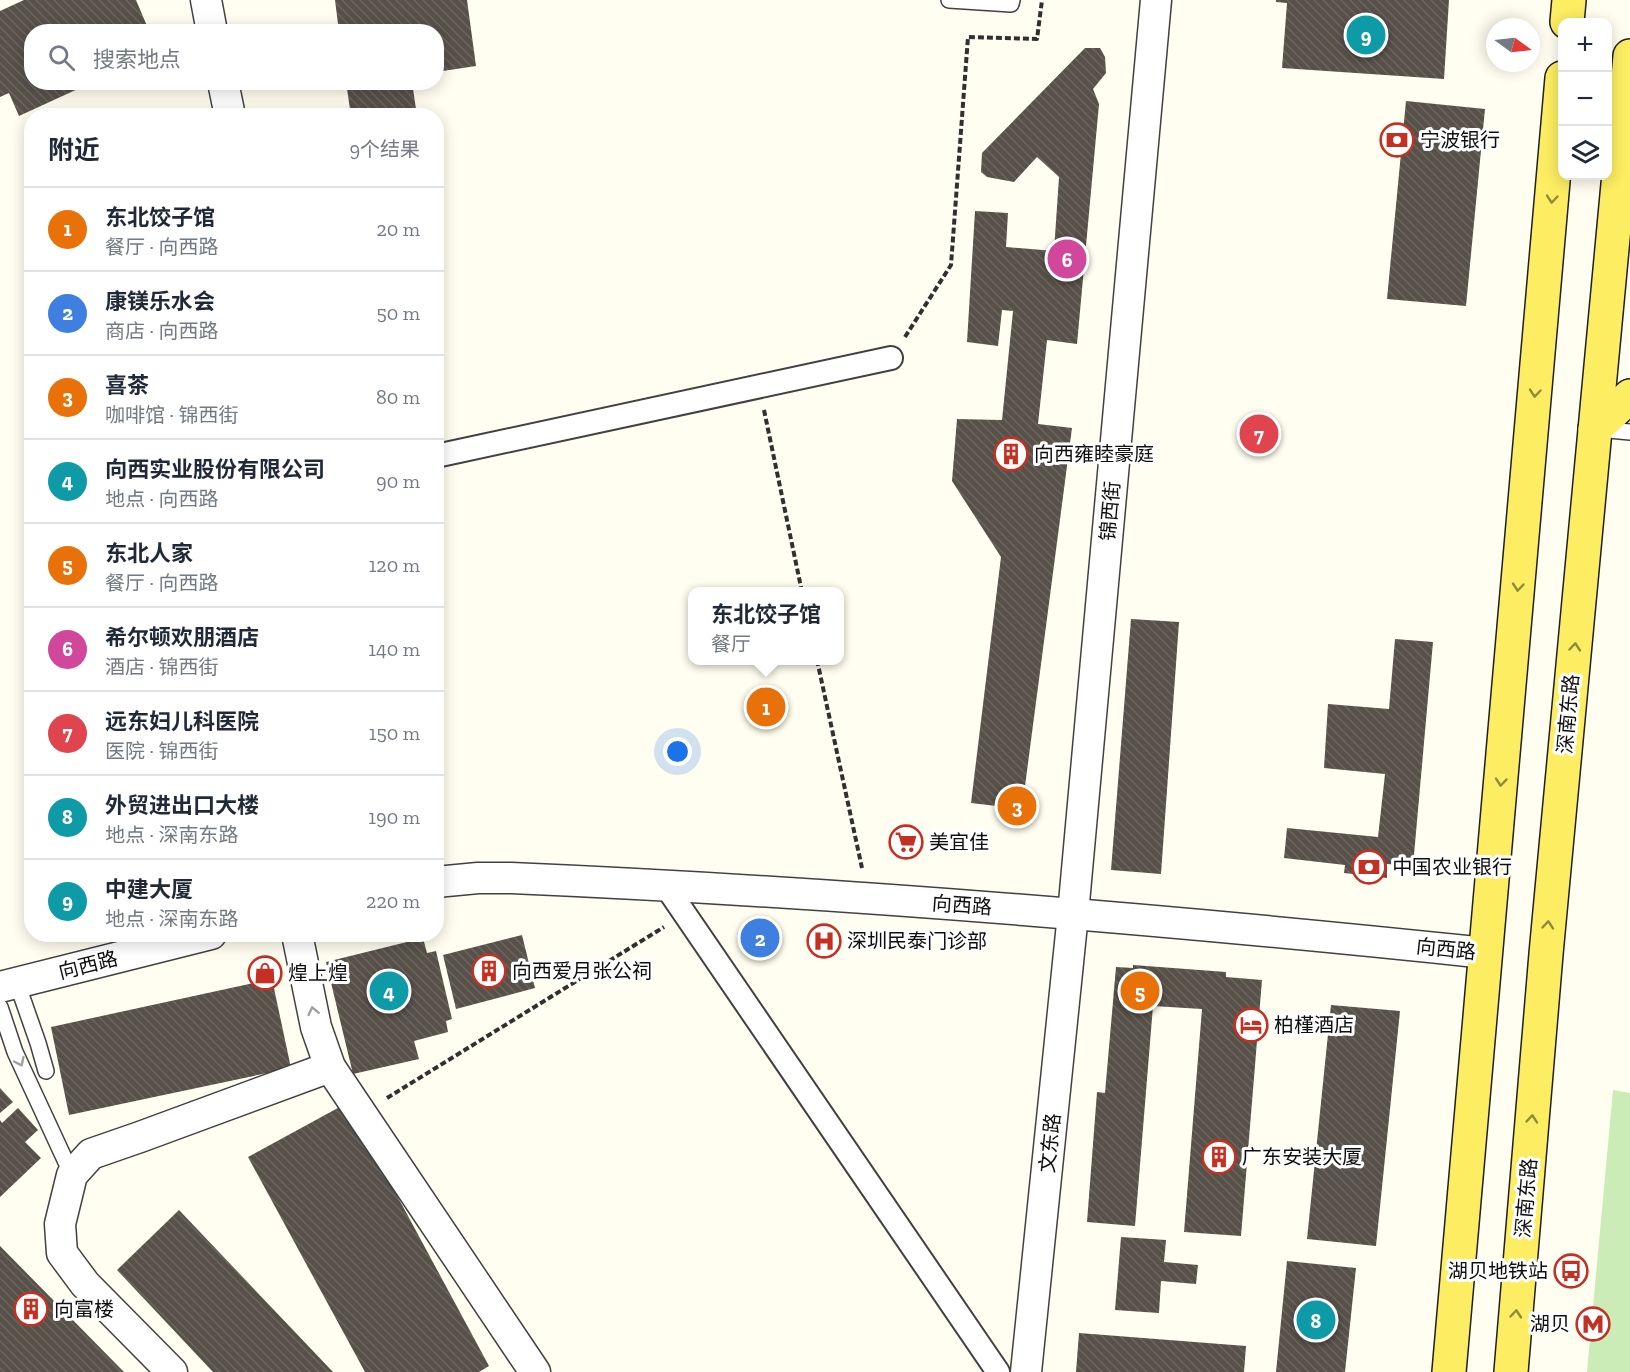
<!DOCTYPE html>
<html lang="zh">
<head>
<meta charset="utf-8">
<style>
	body { margin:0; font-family:"Zilla Slab","Noto Sans SC",serif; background:#f6f6f7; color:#1f2937 }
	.controls { position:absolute; right:18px; top:18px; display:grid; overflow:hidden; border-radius:12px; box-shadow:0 3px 15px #0003 }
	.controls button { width:54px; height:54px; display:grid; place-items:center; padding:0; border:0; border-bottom:2px solid #e0e1e3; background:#fff; color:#1f2937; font:30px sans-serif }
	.compass { position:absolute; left:1486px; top:18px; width:54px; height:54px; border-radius:50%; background:#fff; box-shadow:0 3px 15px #0003; rotate:105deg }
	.you { position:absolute; left:678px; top:752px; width:21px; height:21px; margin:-15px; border:4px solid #fff; border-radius:50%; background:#1a73e8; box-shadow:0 0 0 9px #1a73e833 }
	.badge { display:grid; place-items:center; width:39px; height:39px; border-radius:50%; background:#c43021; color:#fff; font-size:20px; font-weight:700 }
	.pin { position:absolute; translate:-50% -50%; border:3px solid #fff; box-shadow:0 2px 6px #0006 }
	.popup { position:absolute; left:688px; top:587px; width:156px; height:78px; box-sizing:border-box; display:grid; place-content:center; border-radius:12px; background:#fff; filter:drop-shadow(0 2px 4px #0005); font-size:20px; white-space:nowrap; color:#747a83 }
	.popup b { font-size:22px; color:#1f2937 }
	.popup::after { content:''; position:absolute; left:50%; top:100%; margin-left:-12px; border:12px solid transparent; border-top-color:#fff }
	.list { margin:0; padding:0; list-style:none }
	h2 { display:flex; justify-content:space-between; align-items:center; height:78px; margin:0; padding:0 24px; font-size:26px }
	h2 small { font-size:20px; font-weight:400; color:#747a83 }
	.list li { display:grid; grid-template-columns:39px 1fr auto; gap:18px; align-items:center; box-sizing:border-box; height:84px; padding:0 24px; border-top:2px solid #e0e1e3 }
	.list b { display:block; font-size:22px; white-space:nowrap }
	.list p { margin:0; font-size:20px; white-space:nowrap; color:#747a83 }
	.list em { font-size:20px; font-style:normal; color:#747a83 }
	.icon { flex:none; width:33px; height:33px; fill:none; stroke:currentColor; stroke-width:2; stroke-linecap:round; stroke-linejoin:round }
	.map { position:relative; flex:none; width:1630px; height:1372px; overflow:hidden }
	.search { position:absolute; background:#fff; box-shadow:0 3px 15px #0003; left:24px; top:24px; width:420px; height:66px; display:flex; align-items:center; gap:15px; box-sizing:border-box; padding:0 21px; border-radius:24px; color:#747a83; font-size:22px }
	.panel { position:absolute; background:#fff; box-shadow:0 3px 15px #0003; left:24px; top:108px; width:420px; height:834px; border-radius:24px }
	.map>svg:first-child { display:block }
</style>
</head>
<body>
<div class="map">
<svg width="1630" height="1372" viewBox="0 0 1630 1372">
	<defs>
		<pattern id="building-back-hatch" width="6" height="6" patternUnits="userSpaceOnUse" patternTransform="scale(1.5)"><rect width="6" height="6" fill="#58514a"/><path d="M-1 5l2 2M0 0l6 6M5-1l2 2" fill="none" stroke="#6b6560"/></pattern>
	</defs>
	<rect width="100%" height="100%" fill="#fffef0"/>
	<!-- park -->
	<polygon fill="#cbebb7" points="1613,1090 1630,1093 1630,1372 1587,1372"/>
	<!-- building -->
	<g fill="url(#building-back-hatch)">
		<polygon points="24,0 136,0 147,26 134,32 32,32 32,82 93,82 19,116 9,93 0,97 0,11"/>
		<polygon points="335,0 467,0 476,66 436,72 436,32 339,32"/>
		<polygon points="1276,0 1449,0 1444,79 1282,68 1287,3 1276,2"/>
		<polygon points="1085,48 1100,48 1105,57 1106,73 1093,89 1099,104 1077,344 1047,340 1038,424 1072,428 1022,809 971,803 1001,557 952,481 957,419 1002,420 1013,311 1002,310 998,346 967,342 975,211 1008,213 1006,247 1054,251 1059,177 1037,157 1014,182 987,177 981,172 982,153"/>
		<polygon points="346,82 412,82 417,116 351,116"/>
		<polygon points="1406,101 1485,109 1466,306 1387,299"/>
		<polygon points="1131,619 1179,622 1161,874 1111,870"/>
		<polygon points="1395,639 1433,642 1413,866 1387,864 1387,878 1344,873 1345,865 1284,858 1287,828 1378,837 1385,774 1324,768 1328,704 1389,709"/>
		<polygon points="522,935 535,988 456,1009 443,955"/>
		<polygon points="423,938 427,953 436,951 452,1019 446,1021 448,1032 414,1041 419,1059 353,1074 326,962"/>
		<polygon points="1133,965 1226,972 1226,977 1262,980 1241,1236 1184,1232 1202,1009 1153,1006 1135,1226 1087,1222 1097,1092 1105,1093 1116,967 1133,968"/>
		<polygon points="272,979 291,1068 69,1115 51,1027"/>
		<polygon points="1331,1005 1400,1011 1376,1246 1307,1239"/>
		<polygon points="0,1088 13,1102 0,1113"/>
		<polygon points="347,1103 489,1366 479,1372 365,1372 248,1157"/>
		<polygon points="18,1108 38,1130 25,1142 41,1158 0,1197 0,1120 2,1123"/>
		<polygon points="179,1210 333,1372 213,1372 117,1270"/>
		<polygon points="1121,1237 1166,1240 1164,1262 1198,1265 1196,1284 1161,1281 1159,1313 1115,1310"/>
		<polygon points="0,1246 124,1372 0,1372"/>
		<polygon points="1287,1261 1356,1268 1345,1372 1276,1372"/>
		<polygon points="1079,1333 1246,1346 1244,1372 1076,1372"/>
	</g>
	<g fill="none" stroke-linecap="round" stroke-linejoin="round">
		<!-- service casing -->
		<g stroke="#414141" stroke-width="18">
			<g id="service">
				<polyline points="949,0 1011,4 1012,0"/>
				<polyline points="1598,429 1630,432"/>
				<polyline points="17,983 38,1043 46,1071"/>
				<polyline points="0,1007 15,1052 72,1175"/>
			</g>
		</g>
		<!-- pedestrian casing -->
		<g stroke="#414141" stroke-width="26">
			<g id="pedestrian">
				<polyline points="436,456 891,358"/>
				<polyline points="665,885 998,1372"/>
			</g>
		</g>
		<!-- minor casing -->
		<g stroke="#414141" stroke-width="33">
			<g id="minor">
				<polyline points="206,0 212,32"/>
				<polyline points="223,82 230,116"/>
				<path d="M436,882L478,878H511C837,892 1162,919 1486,953"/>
				<polyline points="297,934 316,1027 330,1067 535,1372"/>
				<polyline points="0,987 211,934"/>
				<polyline points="172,1372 85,1284 62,1253 60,1224 72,1175 91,1154 140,1137 330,1067"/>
				<polyline points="1026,1372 1073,914 1156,0"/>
			</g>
		</g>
		<!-- primary casing -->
		<g stroke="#1f1f1f" stroke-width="36">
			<g id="primary">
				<polyline points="1567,22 1569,0"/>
				<polyline points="1595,429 1630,396"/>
				<polyline points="1449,1372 1562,78"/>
				<polyline points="1511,1372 1546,954 1630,56"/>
			</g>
		</g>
		<!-- path -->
		<g stroke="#303030" stroke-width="4" stroke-dasharray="6 3" stroke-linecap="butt">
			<polyline points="905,337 951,265 968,37 1037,39 1042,0"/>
			<polyline points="764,410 802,592"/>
			<polyline points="817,660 862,868"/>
			<polyline points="387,1098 664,927"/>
		</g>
		<!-- service -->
		<use href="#service" stroke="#fff" stroke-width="15"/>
		<!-- pedestrian -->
		<use href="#pedestrian" stroke="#fff" stroke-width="22"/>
		<!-- minor -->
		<use href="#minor" stroke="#fff" stroke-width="30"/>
		<!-- primary -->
		<use href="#primary" stroke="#fded62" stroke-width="33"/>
	</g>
	<!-- one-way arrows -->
	<defs><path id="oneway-chevron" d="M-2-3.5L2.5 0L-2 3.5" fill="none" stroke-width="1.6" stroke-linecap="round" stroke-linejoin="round" transform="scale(1.5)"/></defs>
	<g stroke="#91893c">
		<use href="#oneway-chevron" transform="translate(1552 199) rotate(95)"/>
		<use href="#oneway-chevron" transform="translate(1535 393) rotate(95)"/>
		<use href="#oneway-chevron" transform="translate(1518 587) rotate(95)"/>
		<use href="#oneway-chevron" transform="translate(1575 647) rotate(-85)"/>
		<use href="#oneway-chevron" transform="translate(1501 782) rotate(95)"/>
		<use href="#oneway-chevron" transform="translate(1548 925) rotate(-85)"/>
		<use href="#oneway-chevron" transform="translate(1532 1119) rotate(-85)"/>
		<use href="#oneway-chevron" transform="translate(1516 1314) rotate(-85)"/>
	</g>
	<g stroke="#9f9f9f">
		<use href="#oneway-chevron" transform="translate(313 1011) rotate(-102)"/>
		<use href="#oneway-chevron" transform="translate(20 1062) rotate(65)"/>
	</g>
	<!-- icons -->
	<defs>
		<g id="bank-ring" transform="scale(1.725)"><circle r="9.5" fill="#fff" stroke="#c43021" stroke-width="1.5"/><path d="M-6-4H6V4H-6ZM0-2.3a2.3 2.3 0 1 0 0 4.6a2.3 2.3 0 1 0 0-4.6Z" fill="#c43021"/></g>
		<g id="building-ring" transform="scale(1.725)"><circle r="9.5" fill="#fff" stroke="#c43021" stroke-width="1.5"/><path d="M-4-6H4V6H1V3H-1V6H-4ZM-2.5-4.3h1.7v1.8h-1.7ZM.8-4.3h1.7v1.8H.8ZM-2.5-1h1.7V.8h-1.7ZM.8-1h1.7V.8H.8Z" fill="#c43021"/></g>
		<g id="supermarket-ring" transform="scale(1.725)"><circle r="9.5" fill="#fff" stroke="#c43021" stroke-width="1.5"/><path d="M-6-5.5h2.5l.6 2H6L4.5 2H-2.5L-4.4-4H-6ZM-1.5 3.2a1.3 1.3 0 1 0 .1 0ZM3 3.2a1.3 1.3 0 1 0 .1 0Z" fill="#c43021"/></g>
		<g id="hospital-ring" transform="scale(1.725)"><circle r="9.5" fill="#fff" stroke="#c43021" stroke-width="1.5"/><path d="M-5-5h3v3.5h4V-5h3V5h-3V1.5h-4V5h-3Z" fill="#c43021"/></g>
		<g id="shop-ring" transform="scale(1.725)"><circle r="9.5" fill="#fff" stroke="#c43021" stroke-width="1.5"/><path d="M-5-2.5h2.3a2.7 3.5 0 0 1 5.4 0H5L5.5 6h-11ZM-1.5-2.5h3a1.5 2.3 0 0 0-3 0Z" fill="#c43021"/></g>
		<g id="hotel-ring" transform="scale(1.725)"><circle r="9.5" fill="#fff" stroke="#c43021" stroke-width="1.5"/><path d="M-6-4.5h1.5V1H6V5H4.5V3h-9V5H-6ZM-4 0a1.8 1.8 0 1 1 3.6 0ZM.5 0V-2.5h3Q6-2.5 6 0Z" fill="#c43021"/></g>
		<g id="bus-ring" transform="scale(1.725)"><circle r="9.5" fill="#fff" stroke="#c43021" stroke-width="1.5"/><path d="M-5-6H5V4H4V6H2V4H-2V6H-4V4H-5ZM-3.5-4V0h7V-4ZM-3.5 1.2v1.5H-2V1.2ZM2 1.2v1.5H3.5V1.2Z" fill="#c43021"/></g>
		<g id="metro-ring" transform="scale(1.725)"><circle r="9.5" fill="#fff" stroke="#c43021" stroke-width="1.5"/><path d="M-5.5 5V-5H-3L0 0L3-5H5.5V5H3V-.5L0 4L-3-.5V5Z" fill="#c43021"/></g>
	</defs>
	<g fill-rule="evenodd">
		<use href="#bank-ring" x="1397" y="140"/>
		<use href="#building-ring" x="1011" y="454"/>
		<use href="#supermarket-ring" x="906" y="842"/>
		<use href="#bank-ring" x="1369" y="867"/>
		<use href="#hospital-ring" x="824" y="941"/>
		<use href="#building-ring" x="489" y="971"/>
		<use href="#shop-ring" x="265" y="973"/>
		<use href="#hotel-ring" x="1251" y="1025"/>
		<use href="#building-ring" x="1219" y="1157"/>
		<use href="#bus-ring" x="1571" y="1271"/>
		<use href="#building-ring" x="31" y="1309"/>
		<use href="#metro-ring" x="1593" y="1324"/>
	</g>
	<g text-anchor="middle" stroke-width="6" stroke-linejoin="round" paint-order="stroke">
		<!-- poi labels -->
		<g font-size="20" fill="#0e0e0e" stroke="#fff" text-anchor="start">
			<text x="1420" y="147">宁波银行</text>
			<text x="1034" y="461">向西雍睦豪庭</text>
			<text x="929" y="849">美宜佳</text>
			<text x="1392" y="874">中国农业银行</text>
			<text x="847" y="948">深圳民泰门诊部</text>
			<text x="512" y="978">向西爱月张公祠</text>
			<text x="288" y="980">煌上煌</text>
			<text x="1274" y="1032">柏槿酒店</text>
			<text x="1242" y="1164">广东安装大厦</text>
			<text x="1548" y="1278" text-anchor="end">湖贝地铁站</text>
			<text x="54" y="1316">向富楼</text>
			<text x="1570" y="1331" text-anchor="end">湖贝</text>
		</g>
		<!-- street labels -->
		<g font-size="20" fill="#0e0e0e" stroke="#fff">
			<text transform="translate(1110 511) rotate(-85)" y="7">锦西街</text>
			<text transform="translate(1568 714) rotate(-85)" y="7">深南东路</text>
			<text transform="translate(962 905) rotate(4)" y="7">向西路</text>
			<text transform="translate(1446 949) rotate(6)" y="7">向西路</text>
			<text transform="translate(88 965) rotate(-14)" y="7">向西路</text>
			<text transform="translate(1050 1143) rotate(-84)" y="7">文东路</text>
			<text transform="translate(1526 1198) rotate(-85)" y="7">深南东路</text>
		</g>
	</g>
</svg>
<div class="controls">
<button>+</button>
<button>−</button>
<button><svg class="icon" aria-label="layers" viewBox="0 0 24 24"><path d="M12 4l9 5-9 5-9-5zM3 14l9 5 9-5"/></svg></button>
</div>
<svg class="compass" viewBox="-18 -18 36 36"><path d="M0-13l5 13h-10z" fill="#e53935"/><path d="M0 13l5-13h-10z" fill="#747a83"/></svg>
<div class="you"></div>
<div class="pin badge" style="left:766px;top:707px;background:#e8710a">1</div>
<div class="popup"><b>东北饺子馆</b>餐厅</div>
<div class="pin badge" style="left:760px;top:938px;background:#3f7fe0">2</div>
<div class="pin badge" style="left:1017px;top:806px;background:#e8710a">3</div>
<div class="pin badge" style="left:389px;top:991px;background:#0f9aa8">4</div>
<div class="pin badge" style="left:1140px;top:991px;background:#e8710a">5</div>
<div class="pin badge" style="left:1067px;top:259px;background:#d1479c">6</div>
<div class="pin badge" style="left:1259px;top:434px;background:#e0444e">7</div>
<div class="pin badge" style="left:1316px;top:1320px;background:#0f9aa8">8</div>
<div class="pin badge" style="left:1366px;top:35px;background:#0f9aa8">9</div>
<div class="search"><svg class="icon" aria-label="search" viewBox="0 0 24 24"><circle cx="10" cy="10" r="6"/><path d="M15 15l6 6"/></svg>搜索地点</div>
<section class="panel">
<h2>附近<small>9个结果</small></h2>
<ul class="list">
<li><span class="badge" style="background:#e8710a">1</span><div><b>东北饺子馆</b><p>餐厅 · 向西路</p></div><em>20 m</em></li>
<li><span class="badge" style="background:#3f7fe0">2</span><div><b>康镁乐水会</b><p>商店 · 向西路</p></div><em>50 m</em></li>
<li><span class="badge" style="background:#e8710a">3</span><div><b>喜茶</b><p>咖啡馆 · 锦西街</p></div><em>80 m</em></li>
<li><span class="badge" style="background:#0f9aa8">4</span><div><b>向西实业股份有限公司</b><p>地点 · 向西路</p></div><em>90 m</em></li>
<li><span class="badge" style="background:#e8710a">5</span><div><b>东北人家</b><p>餐厅 · 向西路</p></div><em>120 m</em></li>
<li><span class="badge" style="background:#d1479c">6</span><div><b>希尔顿欢朋酒店</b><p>酒店 · 锦西街</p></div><em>140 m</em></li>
<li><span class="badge" style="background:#e0444e">7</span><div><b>远东妇儿科医院</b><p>医院 · 锦西街</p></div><em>150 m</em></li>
<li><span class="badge" style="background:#0f9aa8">8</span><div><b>外贸进出口大楼</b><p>地点 · 深南东路</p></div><em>190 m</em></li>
<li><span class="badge" style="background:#0f9aa8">9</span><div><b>中建大厦</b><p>地点 · 深南东路</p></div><em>220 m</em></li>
</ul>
</section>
</div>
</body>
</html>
